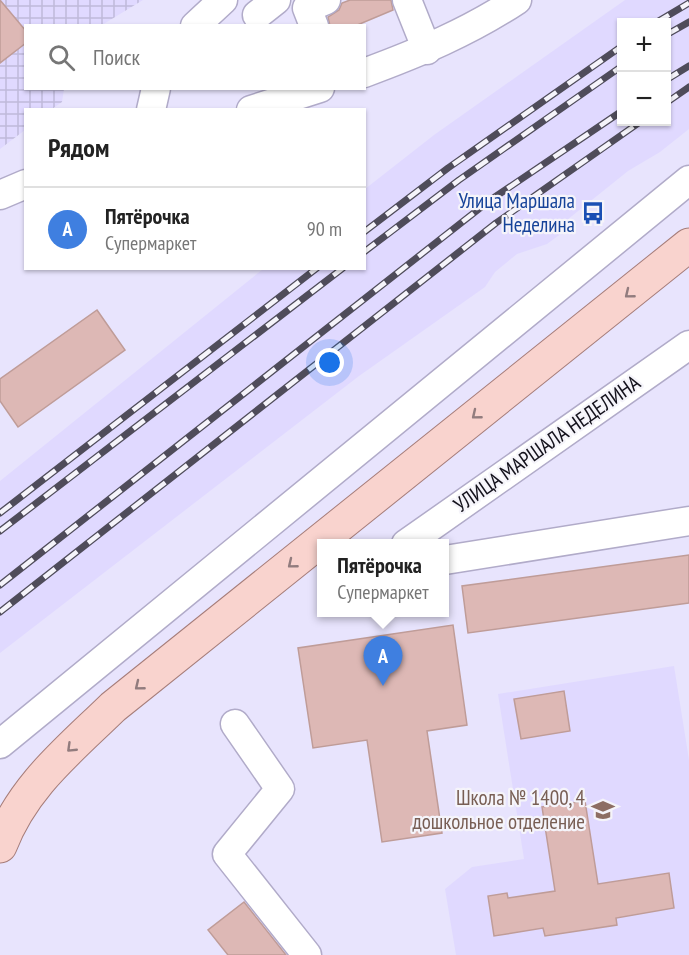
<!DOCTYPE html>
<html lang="ru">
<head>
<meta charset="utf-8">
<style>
	body { margin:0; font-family:"PT Sans Narrow",sans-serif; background:#f6f6f6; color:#222 }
	.controls { position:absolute; right:18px; top:18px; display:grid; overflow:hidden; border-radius:0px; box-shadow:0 2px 4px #0004 }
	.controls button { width:54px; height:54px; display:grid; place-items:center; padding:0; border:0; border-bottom:2px solid #e0e0e0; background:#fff; color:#222; font:30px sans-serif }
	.you { position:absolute; left:330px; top:363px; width:21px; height:21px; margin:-15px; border:4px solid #fff; border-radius:50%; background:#1a73e8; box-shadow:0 0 0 9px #1a73e833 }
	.badge { display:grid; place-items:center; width:39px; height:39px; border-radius:50%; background:#ea580c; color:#fff; font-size:20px; font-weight:700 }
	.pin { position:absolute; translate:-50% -50px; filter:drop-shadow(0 2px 3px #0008) }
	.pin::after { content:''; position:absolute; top:32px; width:21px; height:18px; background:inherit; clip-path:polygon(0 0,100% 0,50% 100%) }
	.popup { position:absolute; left:317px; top:539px; width:132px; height:78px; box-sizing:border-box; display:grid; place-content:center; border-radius:0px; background:#fff; filter:drop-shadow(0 2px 4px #0005); font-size:20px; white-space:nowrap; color:#767676 }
	.popup b { font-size:22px; color:#222 }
	.popup::after { content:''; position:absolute; left:50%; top:100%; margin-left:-12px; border:12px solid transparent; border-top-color:#fff }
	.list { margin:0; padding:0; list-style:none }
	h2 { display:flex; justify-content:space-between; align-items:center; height:78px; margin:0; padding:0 24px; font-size:26px }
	h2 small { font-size:20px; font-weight:400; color:#767676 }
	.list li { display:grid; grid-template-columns:39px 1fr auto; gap:18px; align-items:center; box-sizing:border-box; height:84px; padding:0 24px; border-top:2px solid #e0e0e0 }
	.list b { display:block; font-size:22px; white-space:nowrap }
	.list p { margin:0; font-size:20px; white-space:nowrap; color:#767676 }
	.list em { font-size:20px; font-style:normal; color:#767676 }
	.icon { flex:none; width:33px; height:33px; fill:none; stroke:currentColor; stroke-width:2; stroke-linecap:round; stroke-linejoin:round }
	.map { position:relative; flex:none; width:689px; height:955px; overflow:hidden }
	.search { position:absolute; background:#fff; box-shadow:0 2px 4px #0004; left:24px; top:24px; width:342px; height:66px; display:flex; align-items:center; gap:15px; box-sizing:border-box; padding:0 21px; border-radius:0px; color:#767676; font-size:22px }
	.panel { position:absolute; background:#fff; box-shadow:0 2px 4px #0004; left:24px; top:108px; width:342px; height:162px; border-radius:0px }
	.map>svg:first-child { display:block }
</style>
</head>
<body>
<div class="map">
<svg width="689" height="955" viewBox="0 0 689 955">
	<defs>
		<pattern id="industrial-grid" width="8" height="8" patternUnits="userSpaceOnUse" patternTransform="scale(1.5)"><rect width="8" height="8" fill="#e0d9ff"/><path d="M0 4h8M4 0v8" fill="none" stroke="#bfb9da"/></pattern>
	</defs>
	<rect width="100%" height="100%" fill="#e8e4fd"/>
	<!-- built -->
	<g fill="#e0d9ff" fill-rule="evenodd">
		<path d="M625,0H689V129L660,152L628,171L562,224V233L547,244L517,254L495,272L485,287L359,376L0,653V481L263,269L364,268L365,189L434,135ZM622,22H666V122H622Z"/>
		<polygon points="674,666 689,760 689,955 456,955 445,889 472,867 524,859 498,694"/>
	</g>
	<!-- industrial -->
	<polygon fill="url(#industrial-grid)" points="0,0 143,0 102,25 26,26 26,88 64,89 62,102 52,109 26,110 25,130 0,149"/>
	<!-- building -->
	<g fill="#ddb8b5" stroke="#bf9c98" stroke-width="1.5">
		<polygon points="0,0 26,31 26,43 0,63"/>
		<polygon points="350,0 391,0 393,10 355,26 330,26 328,17 339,10 342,3"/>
		<polygon points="97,310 125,350 18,427 0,401 0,379"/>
		<polygon points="689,555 689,603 468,633 462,586"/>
		<polygon points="453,625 467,725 427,731 442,833 382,842 367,740 313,748 298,648"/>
		<polygon points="564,691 570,731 521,739 514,699"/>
		<polygon points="585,801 598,884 669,873 674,908 616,918 617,925 545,936 543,928 494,936 488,896 507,893 508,898 555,891 542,807"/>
		<polygon points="244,902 286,955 228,955 208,930"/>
	</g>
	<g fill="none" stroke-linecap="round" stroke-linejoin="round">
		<!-- minor casing -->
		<g stroke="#b1abc9" stroke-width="31">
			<g id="minor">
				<polyline points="407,0 427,50"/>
				<polyline points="257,15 276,0"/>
				<polyline points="195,26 223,0"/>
				<polyline points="314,26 307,8 326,0"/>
				<path d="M364,73C418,53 469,32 517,0"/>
				<polyline points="151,110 156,88"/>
				<polyline points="251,110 320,88"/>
				<polyline points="0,195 26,184"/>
				<polyline points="406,544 689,345"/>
				<polyline points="445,560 689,521"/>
				<polyline points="235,724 280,789 227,854 307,955"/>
				<polyline points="0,744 689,180"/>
			</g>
		</g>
		<!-- major casing -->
		<g stroke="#a67d7a" stroke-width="35">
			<path id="major" d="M0,846C23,786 69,750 113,707L689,245"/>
		</g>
		<!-- minor -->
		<use href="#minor" stroke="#fff" stroke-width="28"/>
		<!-- major -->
		<use href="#major" stroke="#f9d3ce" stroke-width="33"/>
		<!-- rail casing -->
		<g stroke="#4f4c5a" stroke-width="7">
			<g id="rail">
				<polyline points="657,22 689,3"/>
				<polyline points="666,35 689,22"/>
				<polyline points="666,80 689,66"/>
				<polyline points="666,103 689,87"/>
				<polyline points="364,232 448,168 622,46"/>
				<polyline points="364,252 459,180 622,66"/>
				<polyline points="0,513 317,268"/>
				<polyline points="0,531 343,268"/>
				<polyline points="0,585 489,201 622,111"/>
				<polyline points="0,612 496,223 640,122"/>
			</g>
		</g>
		<!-- rail -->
		<use href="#rail" stroke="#f5f4fa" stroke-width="4.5" stroke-dasharray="14" stroke-linecap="butt"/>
	</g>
	<!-- one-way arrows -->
	<defs><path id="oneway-chevron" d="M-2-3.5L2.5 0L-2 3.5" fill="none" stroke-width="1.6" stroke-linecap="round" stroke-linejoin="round" transform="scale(1.5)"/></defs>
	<g stroke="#927c7e">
		<use href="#oneway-chevron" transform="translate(629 294) rotate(141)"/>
		<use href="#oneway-chevron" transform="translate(476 415) rotate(141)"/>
		<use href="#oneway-chevron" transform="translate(292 564) rotate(141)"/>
		<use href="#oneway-chevron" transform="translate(139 686) rotate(141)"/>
		<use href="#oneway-chevron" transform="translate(71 748) rotate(136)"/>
	</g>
	<!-- icons -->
	<defs>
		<g id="bus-bare" transform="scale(1.8)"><path d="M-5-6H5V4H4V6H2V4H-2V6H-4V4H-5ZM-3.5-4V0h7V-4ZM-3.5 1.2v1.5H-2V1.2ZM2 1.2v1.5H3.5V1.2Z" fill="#1a4fb4" stroke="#f5f4fa" stroke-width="2.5" paint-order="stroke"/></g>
		<g id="school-bare" transform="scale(1.8)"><path d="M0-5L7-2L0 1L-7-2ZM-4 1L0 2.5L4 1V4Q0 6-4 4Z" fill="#8d6e63" stroke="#f5f4fa" stroke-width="2.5" paint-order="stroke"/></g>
	</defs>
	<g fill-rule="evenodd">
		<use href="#bus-bare" x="593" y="213"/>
		<use href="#school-bare" x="603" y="810"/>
	</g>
	<g text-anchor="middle" stroke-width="4.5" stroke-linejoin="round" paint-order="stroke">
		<!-- transit labels -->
		<g font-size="21" fill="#164399" stroke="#f5f4fa" text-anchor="end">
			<text x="575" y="208">Улица Маршала<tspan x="575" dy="24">Неделина</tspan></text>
		</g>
		<!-- street labels -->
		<g font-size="21" fill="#14121c" stroke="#f5f4fa">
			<text transform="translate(547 444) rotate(-35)" y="7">УЛИЦА МАРШАЛА НЕДЕЛИНА</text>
		</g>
		<!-- education labels -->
		<g font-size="21" fill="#785e54" stroke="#f5f4fa" text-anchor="end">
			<text x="585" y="805">Школа № 1400, 4<tspan x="585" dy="24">дошкольное отделение</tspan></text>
		</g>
	</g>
</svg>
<div class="controls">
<button>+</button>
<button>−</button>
</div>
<div class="you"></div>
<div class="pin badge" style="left:383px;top:686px;background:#3f7fe0">A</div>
<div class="popup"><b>Пятёрочка</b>Супермаркет</div>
<div class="search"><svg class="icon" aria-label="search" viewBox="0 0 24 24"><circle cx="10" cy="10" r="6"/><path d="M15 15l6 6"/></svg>Поиск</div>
<section class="panel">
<h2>Рядом<small></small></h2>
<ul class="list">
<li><span class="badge" style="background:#3f7fe0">A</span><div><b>Пятёрочка</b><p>Супермаркет</p></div><em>90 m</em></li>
</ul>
</section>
</div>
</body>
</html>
